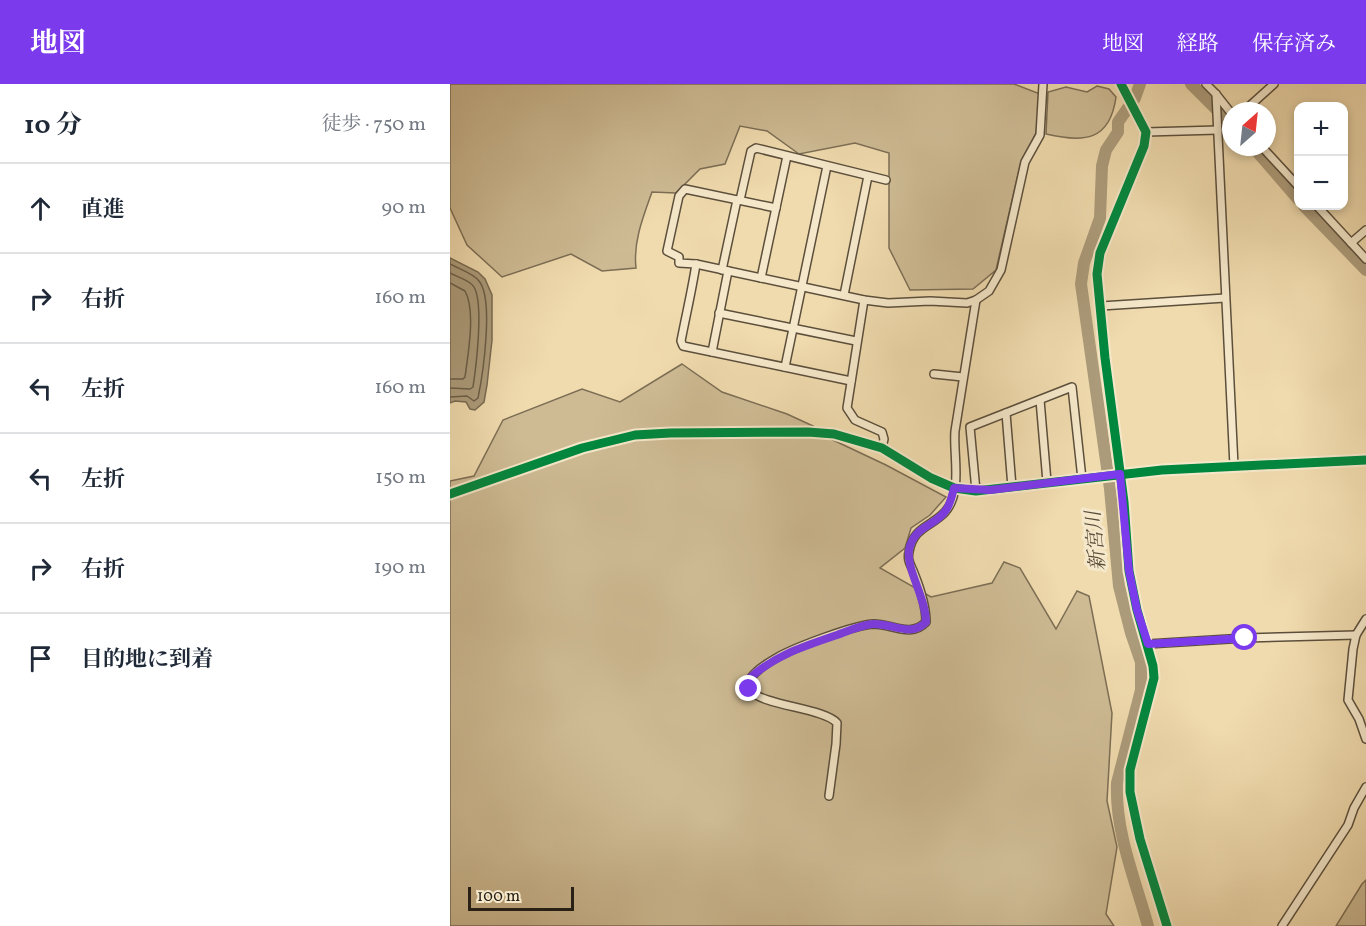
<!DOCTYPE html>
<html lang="ja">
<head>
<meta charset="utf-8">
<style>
	body { margin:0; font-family:Vollkorn,"Noto Serif JP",serif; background:#f2f2f3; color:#1f2937 }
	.controls { position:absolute; right:18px; top:18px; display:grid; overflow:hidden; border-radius:12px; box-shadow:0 3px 9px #0003 }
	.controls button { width:54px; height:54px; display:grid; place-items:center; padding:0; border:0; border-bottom:2px solid #e0e1e3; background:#fff; color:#1f2937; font:30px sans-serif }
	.compass { position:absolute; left:772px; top:18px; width:54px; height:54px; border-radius:50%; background:#fff; box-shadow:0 3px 9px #0003; rotate:27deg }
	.scale { position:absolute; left:18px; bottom:15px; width:106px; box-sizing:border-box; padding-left:6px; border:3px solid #292016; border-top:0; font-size:16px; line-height:21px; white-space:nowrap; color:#292016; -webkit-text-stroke:4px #f5e8ca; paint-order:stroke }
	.stop { position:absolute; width:18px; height:18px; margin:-14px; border:4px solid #7c3aed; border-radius:50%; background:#fff }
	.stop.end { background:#7c3aed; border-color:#fff; box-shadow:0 2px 6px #0008 }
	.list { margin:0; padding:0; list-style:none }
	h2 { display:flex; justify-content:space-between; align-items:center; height:78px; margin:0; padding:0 24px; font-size:26px }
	h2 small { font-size:20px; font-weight:400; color:#747a83 }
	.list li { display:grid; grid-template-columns:39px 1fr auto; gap:18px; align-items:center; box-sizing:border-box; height:90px; padding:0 24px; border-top:2px solid #e0e1e3 }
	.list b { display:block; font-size:22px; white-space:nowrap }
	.list em { font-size:20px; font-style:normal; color:#747a83 }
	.icon { flex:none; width:33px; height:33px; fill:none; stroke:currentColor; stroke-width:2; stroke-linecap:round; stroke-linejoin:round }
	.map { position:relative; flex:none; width:916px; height:842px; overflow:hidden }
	header { display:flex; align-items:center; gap:36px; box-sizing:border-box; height:84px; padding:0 30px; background:#7c3aed; color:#fff }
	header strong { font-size:28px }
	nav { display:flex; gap:33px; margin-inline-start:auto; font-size:21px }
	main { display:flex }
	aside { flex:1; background:#fff }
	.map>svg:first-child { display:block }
</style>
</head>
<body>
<header>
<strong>地図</strong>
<nav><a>地図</a><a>経路</a><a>保存済み</a></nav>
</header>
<main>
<aside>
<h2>10 分<small>徒歩 · 750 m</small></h2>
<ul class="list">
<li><svg class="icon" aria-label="ahead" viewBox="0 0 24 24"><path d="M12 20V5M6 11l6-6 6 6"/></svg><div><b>直進</b></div><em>90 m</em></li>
<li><svg class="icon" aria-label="right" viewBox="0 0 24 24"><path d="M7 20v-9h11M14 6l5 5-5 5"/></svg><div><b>右折</b></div><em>160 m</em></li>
<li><svg class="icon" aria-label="left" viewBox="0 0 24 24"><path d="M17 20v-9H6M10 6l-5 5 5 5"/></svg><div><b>左折</b></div><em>160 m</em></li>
<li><svg class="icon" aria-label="left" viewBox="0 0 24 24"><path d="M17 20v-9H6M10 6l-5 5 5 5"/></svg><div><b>左折</b></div><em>150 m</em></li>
<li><svg class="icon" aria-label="right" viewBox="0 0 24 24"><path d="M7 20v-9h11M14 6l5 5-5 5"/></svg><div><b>右折</b></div><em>190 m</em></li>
<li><svg class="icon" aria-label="arrive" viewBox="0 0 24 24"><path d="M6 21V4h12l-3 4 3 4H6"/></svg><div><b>目的地に到着</b></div></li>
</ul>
</aside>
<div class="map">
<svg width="916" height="842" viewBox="0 0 916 842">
	<rect width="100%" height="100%" fill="#f0dbae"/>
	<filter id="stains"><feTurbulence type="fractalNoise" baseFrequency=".00333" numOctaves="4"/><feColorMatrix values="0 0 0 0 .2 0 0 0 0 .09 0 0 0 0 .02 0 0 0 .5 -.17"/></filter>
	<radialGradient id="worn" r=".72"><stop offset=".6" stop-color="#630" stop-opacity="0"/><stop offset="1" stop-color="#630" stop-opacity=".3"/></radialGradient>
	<!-- green -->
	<g fill="#cebb94" stroke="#7c6e55" stroke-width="1.5">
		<path d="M0,0H564L590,10L586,49L571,77L546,186L523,205L460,206L439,164V69L405,59L349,70L317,47L290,42L275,80L250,85L226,109L202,108C193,133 183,158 186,184L152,187L121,170L52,193L17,161L0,124Z"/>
		<path d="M647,2L659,5L666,13C660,57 634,59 596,50L598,8L616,3L637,8Z"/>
		<polygon points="232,280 272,308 337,330 363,342 383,356 436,381 496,413 480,431 461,444 455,464 430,484 481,513 542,499 554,478 570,484 606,545 627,507 639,512 662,629 657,717 667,763 656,830 664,842 0,842 0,397 24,392 53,336 132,305 170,318"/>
		<polygon points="916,796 916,842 886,842 912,800"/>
	</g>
	<!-- water -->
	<polygon fill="#ac9b7a" stroke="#786a52" stroke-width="1.5" points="0,174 28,188 35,195 42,211 42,256 37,301 34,318 25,326 20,325 16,318 5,317 0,319"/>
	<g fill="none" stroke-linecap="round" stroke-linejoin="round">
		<!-- shore -->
		<g stroke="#6a5e48" stroke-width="1.5">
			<path d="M0,180C9,185 23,189 29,197C44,215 33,290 28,314L24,317L17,312L0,313"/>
			<path d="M0,189C7,193 20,196 24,203C34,220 26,283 23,303L20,305L0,304"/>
			<path d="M0,199L15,207C26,227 18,270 15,293L13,295H0"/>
		</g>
		<!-- river -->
		<g stroke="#ac9b7a" stroke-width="12">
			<path d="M690,0L685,14L668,38V48L656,66L652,82L650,134L634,179L631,200L660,405L669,502L681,549L691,578V606L667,699C665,748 685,795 698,842"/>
			<polyline points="741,0 781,40"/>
			<polyline points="803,63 848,115"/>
			<polyline points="854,122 916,186"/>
		</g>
		<!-- minor casing -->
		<g stroke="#5b4f3c" stroke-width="10">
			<g id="minor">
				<polyline points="756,0 766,10 781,29"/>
				<polyline points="766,10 784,382"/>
				<polyline points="794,27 824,0"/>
				<polyline points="696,48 768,46"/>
				<polyline points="812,63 848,102"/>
				<polyline points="290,116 301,67 306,64 436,96"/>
				<polyline points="867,122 916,175"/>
				<polyline points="326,124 235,105 229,112 217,167 229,173 229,179 246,180 414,216 438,219 480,217 517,219 526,216 539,207 551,186 575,78 590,51 593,0"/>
				<polyline points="901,159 916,146"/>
				<path d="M246,180C242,206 236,231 231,257L233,262L401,297"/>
				<polyline points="272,186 287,116"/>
				<polyline points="311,194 337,72"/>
				<polyline points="394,211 418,92"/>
				<polyline points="414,216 397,324 405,336 432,348 434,355 432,364"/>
				<polyline points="651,222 775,214"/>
				<polyline points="269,229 406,257"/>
				<polyline points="262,268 278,187"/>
				<polyline points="335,283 377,82"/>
				<polyline points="484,290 513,293"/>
				<polyline points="590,316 597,398"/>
				<polyline points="556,329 562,403"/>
				<polyline points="526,407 520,343 622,303 632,395"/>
				<polyline points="916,535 906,551 903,565 898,616 909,635 916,655"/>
				<polyline points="698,560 795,554 906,551"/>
				<path d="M379,712L386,660L387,639C368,617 242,622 328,573C346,563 404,541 424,540C442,540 461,554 476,538C476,522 470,504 464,489C461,481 457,477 459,468C463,443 481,443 495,428C513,408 503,371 505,347L526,216"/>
				<polyline points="832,842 898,741 904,724 916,703"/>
			</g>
		</g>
		<!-- tertiary casing -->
		<g stroke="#5b4f3c" stroke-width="11">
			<g id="tertiary">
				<polyline points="671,0 696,48 694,62 650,169 647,190 655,274 674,418 679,487 687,526 703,582 704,594 680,686 680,708 690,755 717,842"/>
				<polyline points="0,410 132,364 185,351 220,349 358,348 384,350 432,364 481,394 504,404 526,407 712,386 916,376"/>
			</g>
		</g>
		<!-- minor -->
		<use href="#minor" stroke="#f5e8ca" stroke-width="7"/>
		<!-- tertiary -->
		<use href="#tertiary" stroke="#f5e8ca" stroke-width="8"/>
		<!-- cycleway casing -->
		<g stroke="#f5e8ca" stroke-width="13">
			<g id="cycleway">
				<polyline points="671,0 696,48 694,62 650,169 647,190 655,274 674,418 679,487 687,526 703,582 704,594 680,686 680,708 690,755 717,842"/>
				<polyline points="0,410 132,364 185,351 220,349 358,348 384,350 432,364 481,394 504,404 526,407 712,386 916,376"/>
			</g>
		</g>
		<!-- cycleway -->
		<use href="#cycleway" stroke="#00873e" stroke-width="9"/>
	</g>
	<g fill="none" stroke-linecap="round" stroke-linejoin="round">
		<!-- route -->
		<path stroke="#7c3aed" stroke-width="8" d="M299,605L300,594C325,571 355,562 387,551C398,547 411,541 423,540C441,539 461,554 476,538C476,514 456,485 459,466C464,441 485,443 496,426C501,419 502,411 504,404L540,406L670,390L679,487L687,526L698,560L795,554"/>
	</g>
	<g text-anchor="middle" stroke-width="6" stroke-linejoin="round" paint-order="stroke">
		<!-- water labels -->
		<g font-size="20" font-style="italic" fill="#574b39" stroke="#f5e8ca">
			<text transform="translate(645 457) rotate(-95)" y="7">新宮川</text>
		</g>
	</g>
	<rect width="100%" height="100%" filter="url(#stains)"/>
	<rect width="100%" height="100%" fill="url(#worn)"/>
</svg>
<div class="controls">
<button>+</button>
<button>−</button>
</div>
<svg class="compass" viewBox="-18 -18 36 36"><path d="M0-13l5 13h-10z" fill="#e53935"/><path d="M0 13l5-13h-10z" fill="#747a83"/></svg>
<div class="scale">100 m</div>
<div class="stop" style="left:795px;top:554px"></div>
<div class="stop end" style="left:299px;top:605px"></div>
</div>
</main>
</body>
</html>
